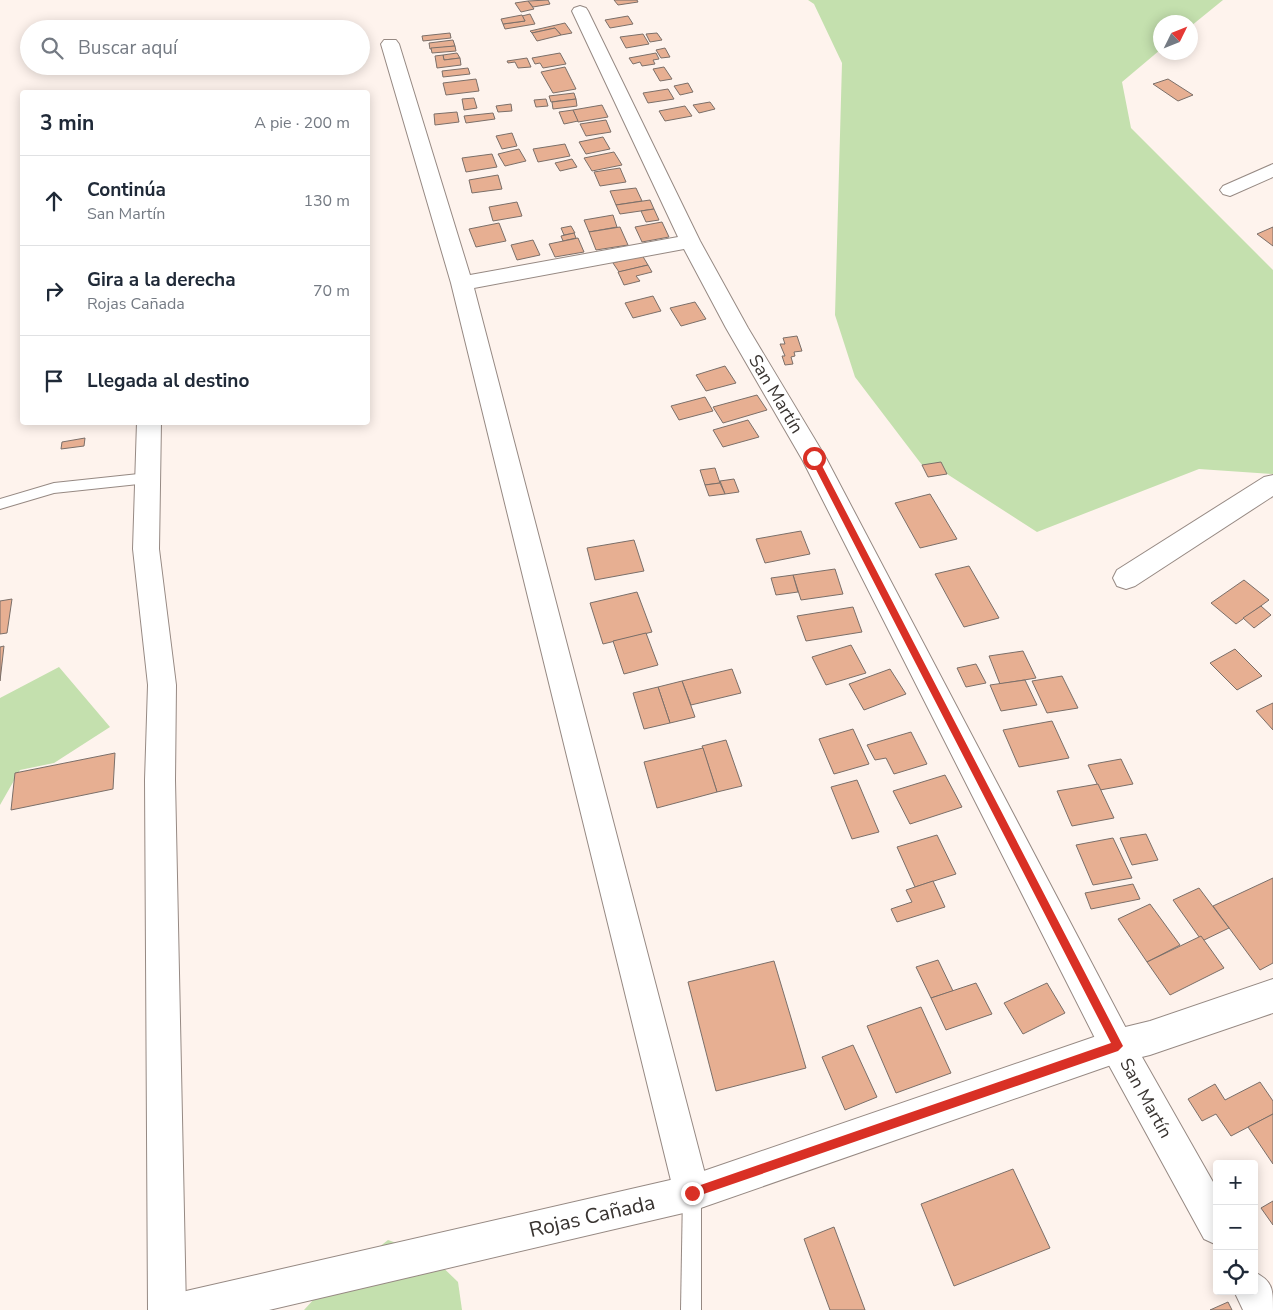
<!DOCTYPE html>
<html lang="es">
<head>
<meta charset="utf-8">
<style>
	body { margin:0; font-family:"Nunito Sans",sans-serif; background:#f2f2f3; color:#1f2937 }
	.controls { position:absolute; right:15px; bottom:15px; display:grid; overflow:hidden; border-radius:5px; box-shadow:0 2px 12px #0003 }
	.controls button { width:45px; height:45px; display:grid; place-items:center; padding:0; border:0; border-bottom:1px solid #e0e1e3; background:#fff; color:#1f2937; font:25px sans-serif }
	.compass { position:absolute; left:1153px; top:15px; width:45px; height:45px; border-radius:50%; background:#fff; box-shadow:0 2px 12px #0003; rotate:47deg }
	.stop { position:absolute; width:15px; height:15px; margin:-11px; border:4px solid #d93025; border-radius:50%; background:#fff }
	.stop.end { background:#d93025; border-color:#fff; box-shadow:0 1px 5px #0008 }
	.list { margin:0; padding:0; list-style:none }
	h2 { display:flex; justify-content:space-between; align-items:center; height:65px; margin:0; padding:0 20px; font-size:21px }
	h2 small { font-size:16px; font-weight:400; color:#747a83 }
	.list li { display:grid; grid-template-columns:32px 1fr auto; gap:15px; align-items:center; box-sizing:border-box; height:90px; padding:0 20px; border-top:1px solid #e0e1e3 }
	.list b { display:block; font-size:19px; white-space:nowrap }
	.list p { margin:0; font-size:16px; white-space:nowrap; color:#747a83 }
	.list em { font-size:16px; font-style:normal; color:#747a83 }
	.icon { flex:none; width:28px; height:28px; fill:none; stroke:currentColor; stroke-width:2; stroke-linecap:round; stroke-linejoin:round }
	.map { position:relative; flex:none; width:1273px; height:1310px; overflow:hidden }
	.search { position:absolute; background:#fff; box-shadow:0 2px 12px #0003; left:20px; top:20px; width:350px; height:55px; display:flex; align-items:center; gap:12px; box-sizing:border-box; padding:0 18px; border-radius:28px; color:#747a83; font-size:19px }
	.panel { position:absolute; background:#fff; box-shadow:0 2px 12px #0003; left:20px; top:90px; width:350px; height:335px; border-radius:5px }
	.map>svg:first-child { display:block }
</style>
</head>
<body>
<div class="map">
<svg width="1273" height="1310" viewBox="0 0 1273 1310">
	<rect width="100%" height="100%" fill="#fef3ed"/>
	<!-- green -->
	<g fill="#c4e0ae">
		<polygon points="808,0 1223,0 1191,26 1190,22 1160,22 1160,50 1122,82 1131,128 1273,270 1273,474 1199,469 1037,532 947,474 922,465 855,377 835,315 842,63 814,4"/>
		<polygon points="59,667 110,727 54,763 20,770 0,805 0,698"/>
		<polygon points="388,1240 430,1255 458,1282 462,1310 304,1310 315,1298"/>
	</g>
	<!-- building -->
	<g fill="#e7af92" stroke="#7b6f69">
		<polygon points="548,0 550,4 533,7 528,1"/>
		<polygon points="614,0 637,0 638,2 618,5"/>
		<polygon points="528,1 534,9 521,12 515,3"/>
		<polygon points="530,14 535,24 505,29 503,24 525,21 522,16"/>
		<polygon points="522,15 525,21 503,24 501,19"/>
		<polygon points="628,16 633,24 610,28 605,20"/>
		<polygon points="565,23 572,33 561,35 555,28 532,33 530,31"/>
		<polygon points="555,28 561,35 537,41 532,33"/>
		<polygon points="450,33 451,38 423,41 422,36"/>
		<polygon points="657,33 662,40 650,42 646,34"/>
		<polygon points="643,34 649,44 626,48 620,37"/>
		<polygon points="453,40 455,46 430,49 429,43"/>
		<polygon points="455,46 456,51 432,53 431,48"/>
		<polygon points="665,48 670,57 661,58 656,50"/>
		<polygon points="457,53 460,58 444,60 443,55"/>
		<polygon points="560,53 566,64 543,68 540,63 535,64 532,58"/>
		<polygon points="656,53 659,59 653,60 655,64 642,66 640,62 633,64 629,58"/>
		<polygon points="443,55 444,60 460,58 461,65 437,68 435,56"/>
		<polygon points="527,58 531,67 518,68 515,62 508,63 507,61"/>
		<polygon points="565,67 576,89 553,93 541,72"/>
		<polygon points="664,67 672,79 660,81 653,69"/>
		<polygon points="468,68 470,74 443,77 442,71"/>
		<polygon points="476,79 479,91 446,95 443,83"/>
		<polygon points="1168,79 1193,95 1178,101 1153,84"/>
		<polygon points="688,83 693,92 680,95 674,86"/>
		<polygon points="668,89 674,99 648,103 643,93"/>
		<polygon points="574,93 576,99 551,102 549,96"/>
		<polygon points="474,98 477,108 464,110 462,99"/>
		<polygon points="546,99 548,106 536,107 534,100"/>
		<polygon points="576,99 577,106 553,109 552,102"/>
		<polygon points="710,102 715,109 699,113 693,105"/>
		<polygon points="511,104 512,111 498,112 496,106"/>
		<polygon points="602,105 608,117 578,122 573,110"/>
		<polygon points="685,106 692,116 665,121 659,111"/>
		<polygon points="573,110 578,121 564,124 559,112"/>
		<polygon points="457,112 459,122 435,125 434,114"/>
		<polygon points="493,113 495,119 466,123 464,116"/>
		<polygon points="606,120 611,132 586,136 580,124"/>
		<polygon points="512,133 517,146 502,149 496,136"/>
		<polygon points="603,137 610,149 586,154 579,142"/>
		<polygon points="565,144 570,156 538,162 533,149"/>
		<polygon points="519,149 526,161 505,166 498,154"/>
		<polygon points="614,152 622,165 592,171 584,158"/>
		<polygon points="492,154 497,167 466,172 462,158"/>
		<polygon points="572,159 577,167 560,171 555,163"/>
		<polygon points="620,168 626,182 600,186 594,172"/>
		<polygon points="498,175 502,189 472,193 469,180"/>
		<polygon points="636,188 642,201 616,205 610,191"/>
		<polygon points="650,200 654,209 620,214 616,205"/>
		<polygon points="517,202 522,216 493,221 489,207"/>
		<polygon points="654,209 659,220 646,222 641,211"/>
		<polygon points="613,215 617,227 589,232 584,220"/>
		<polygon points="662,222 669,237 642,242 635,227"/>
		<polygon points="499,223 506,241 476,247 469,229"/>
		<polygon points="571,226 575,233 564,235 561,228"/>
		<polygon points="620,227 628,245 596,250 589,232"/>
		<polygon points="1273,227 1273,246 1257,234"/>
		<polygon points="574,233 576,238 563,241 561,236"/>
		<polygon points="578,238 584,252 555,257 549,244"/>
		<polygon points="533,240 540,255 517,260 511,245"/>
		<polygon points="642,255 648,265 619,272 613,263"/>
		<polygon points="648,265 652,272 636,276 640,281 624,285 618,272"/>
		<polygon points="653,296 661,311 633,318 625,303"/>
		<polygon points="695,302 706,319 681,326 670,308"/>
		<polygon points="797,336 802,351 794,352 795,356 791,357 793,364 785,365 782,356 785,356 780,344 785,344 783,338"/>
		<polygon points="725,366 736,383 706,391 696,375"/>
		<polygon points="757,395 767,410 723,423 713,407"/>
		<polygon points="705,397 713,411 679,420 671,406"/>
		<polygon points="748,420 759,437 723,447 713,430"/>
		<polygon points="85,438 84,446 61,449 62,442"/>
		<polygon points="941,462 947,474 928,477 922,465"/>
		<polygon points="715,468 720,483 705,485 700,470"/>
		<polygon points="734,479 739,492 725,494 720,481"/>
		<polygon points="720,483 725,494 709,496 705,485"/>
		<polygon points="930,494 957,539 920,548 895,503"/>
		<polygon points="801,531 810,554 765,563 756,539"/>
		<polygon points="634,540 644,571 595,580 587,548"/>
		<polygon points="969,566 999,618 964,627 935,574"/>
		<polygon points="835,569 843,594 801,600 793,575"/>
		<polygon points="793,575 798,592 776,595 771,578"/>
		<polygon points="1244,580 1269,600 1236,624 1211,603"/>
		<polygon points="637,592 652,632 603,644 590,603"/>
		<polygon points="12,599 7,633 0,634 0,601"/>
		<polygon points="1261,606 1271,615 1254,628 1243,618"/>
		<polygon points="853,607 862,632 806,641 797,616"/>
		<polygon points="646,633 658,665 624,674 613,641"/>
		<polygon points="851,645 866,673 826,685 812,657"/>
		<polygon points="4,646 0,681 0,647"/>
		<polygon points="1235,649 1262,676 1237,690 1210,663"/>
		<polygon points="1023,651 1036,678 1000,684 989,656"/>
		<polygon points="976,664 986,683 966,687 957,668"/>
		<polygon points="732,669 741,693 691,705 682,681"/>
		<polygon points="890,669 906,694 864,710 849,684"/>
		<polygon points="1062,676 1078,708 1047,713 1032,681"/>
		<polygon points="1025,680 1037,705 1001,711 990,685"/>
		<polygon points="682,681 695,717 670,723 658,687"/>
		<polygon points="658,687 670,723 644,729 633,693"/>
		<polygon points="1273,703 1273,730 1256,711"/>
		<polygon points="1052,721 1069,758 1019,767 1003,730"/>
		<polygon points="853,729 869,764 834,774 819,739"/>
		<polygon points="911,732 927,764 894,774 886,758 875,760 867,745"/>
		<polygon points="726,740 742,786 717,792 702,746"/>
		<polygon points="703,748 717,792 657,808 644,762"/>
		<polygon points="115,753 113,789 11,810 15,773"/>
		<polygon points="1121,759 1133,784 1100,790 1088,765"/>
		<polygon points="945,775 962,807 910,824 893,791"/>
		<polygon points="857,780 879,832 852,839 831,787"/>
		<polygon points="1098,784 1114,818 1072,826 1057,791"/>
		<polygon points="1146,834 1158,860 1132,865 1120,838"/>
		<polygon points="937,835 956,874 915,887 897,847"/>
		<polygon points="1113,838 1132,878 1093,885 1076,845"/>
		<polygon points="1273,878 1273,963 1260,970 1213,906"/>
		<polygon points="933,881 945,907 897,922 891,909 912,902 906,890"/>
		<polygon points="1133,884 1140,899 1091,909 1085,893"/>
		<polygon points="1199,888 1229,928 1202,941 1173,900"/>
		<polygon points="1150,904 1180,945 1147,962 1118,919"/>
		<polygon points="1201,936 1224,968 1170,995 1147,962"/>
		<polygon points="938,960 953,991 931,998 916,967"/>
		<polygon points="774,961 806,1068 716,1091 688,982"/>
		<polygon points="976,983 992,1014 946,1030 931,998"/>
		<polygon points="1047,983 1065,1013 1023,1034 1004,1003"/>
		<polygon points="921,1007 951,1073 896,1093 867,1026"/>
		<polygon points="853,1045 877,1097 845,1110 822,1057"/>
		<polygon points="1260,1082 1273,1101 1273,1114 1231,1136 1216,1114 1202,1121 1188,1099 1215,1084 1225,1100"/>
		<polygon points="1273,1114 1273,1164 1248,1127"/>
		<polygon points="1013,1169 1050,1248 954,1286 921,1204"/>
		<polygon points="1273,1201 1273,1225 1261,1208"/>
		<polygon points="834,1227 865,1310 830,1310 804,1239"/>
		<polygon points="1228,1302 1232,1310 1210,1310"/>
	</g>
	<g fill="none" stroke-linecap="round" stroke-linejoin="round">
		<!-- lane casing -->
		<g stroke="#968983" stroke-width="2">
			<g id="lane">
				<polygon points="148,473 152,475 154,478 152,481 148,483 54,493 0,509 0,499 54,483"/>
				<polygon points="692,1184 698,1187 701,1193 701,1310 681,1310 683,1193 686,1187"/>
			</g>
		</g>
		<!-- street casing -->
		<g stroke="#968983" stroke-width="2">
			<g id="street">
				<polygon points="580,6 586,8 588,11 700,241 748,328 826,458 1129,1034 1217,1189 1217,1245 1204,1239 1105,1058 803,461 726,328 684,249 474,288 710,1193 705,1206 692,1211 679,1206 674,1193 451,283 381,44 384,40 396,40 399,44 470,275 678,237 572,11 574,8"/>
				<polygon points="1273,164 1273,177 1230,196 1223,194 1220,190 1223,186"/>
				<polygon points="137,422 161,422 159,549 176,685 175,780 186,1310 148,1310 145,780 148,685 133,549"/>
				<polygon points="1273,475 1273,496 1135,586 1126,589 1117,586 1113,578 1117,570 1264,477"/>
				<path d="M1254,1272C1273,1281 1273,1289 1273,1310H1243L1234,1291H1254Z"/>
			</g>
		</g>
		<!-- secondary casing -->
		<g stroke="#968983" stroke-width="2">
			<polygon id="secondary" points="1273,979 1273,1013 1150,1055 1117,1063 692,1211 269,1310 167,1310 172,1296 186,1291 692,1175 1117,1029 1150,1021"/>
		</g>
		<!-- lane -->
		<use href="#lane" fill="#fff" fill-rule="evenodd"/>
		<!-- street -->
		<use href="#street" fill="#fff" fill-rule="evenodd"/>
		<!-- secondary -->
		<use href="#secondary" fill="#fff" fill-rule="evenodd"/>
	</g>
	<!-- route -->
	<polygon fill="#d93025" points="811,456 818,458 1123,1046 1118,1051 692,1198 688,1197 686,1193 688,1189 692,1188 1111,1043 810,458"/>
	<g text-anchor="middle" stroke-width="4" stroke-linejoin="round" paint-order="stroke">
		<!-- street labels -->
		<g font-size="18" fill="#383330" stroke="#fff">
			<text transform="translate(776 394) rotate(59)" y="6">San Martín</text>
			<text transform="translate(1146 1098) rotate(61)" y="6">San Martín</text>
		</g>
		<!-- near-street labels -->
		<g font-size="21" fill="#383330" stroke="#fff">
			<text transform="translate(592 1216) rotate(-13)" y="7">Rojas Cañada</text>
		</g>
	</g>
</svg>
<div class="controls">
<button>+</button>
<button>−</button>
<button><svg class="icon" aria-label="locate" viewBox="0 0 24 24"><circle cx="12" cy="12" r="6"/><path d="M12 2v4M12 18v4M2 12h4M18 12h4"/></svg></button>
</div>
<svg class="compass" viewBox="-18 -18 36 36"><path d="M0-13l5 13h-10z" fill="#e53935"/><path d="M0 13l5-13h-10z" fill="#747a83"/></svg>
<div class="stop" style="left:814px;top:458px"></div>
<div class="stop end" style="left:692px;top:1193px"></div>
<div class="search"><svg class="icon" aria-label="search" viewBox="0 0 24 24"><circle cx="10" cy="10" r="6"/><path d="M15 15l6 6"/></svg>Buscar aquí</div>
<section class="panel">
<h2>3 min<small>A pie · 200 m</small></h2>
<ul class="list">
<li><svg class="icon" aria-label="ahead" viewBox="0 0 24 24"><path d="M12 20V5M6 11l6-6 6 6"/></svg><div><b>Continúa</b><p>San Martín</p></div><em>130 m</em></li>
<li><svg class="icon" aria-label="right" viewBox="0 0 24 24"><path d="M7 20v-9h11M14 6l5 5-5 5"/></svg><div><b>Gira a la derecha</b><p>Rojas Cañada</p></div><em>70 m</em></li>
<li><svg class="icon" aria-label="arrive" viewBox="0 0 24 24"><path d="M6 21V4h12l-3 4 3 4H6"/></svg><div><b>Llegada al destino</b></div></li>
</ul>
</section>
</div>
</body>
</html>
